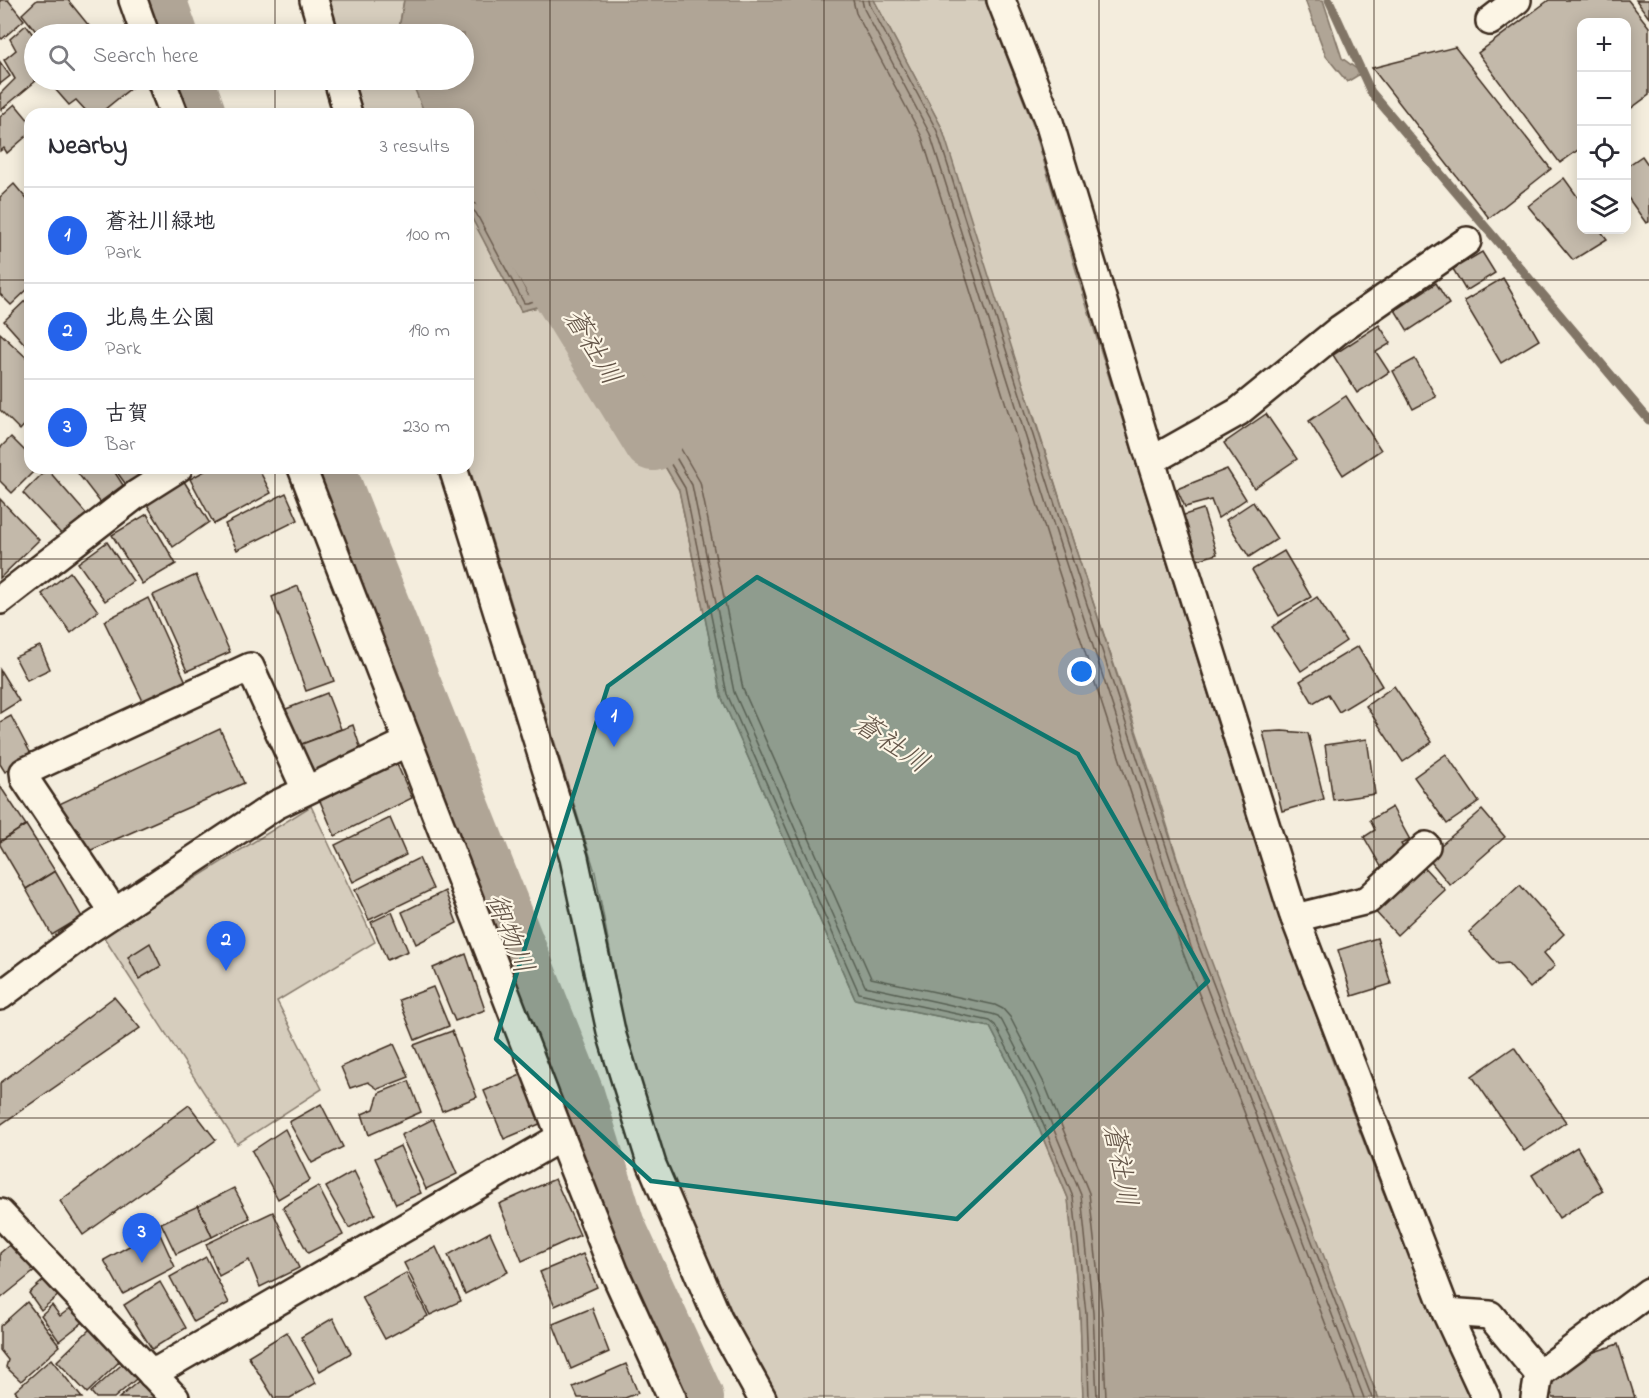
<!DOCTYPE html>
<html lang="en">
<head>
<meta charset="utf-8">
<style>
	body { margin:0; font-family:"Indie Flower","Klee One",sans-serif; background:#f2f2f3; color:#2b2b33 }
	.controls { position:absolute; right:18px; top:18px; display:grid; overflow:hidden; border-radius:12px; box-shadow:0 3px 15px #0003 }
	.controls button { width:54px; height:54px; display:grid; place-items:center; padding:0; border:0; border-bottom:2px solid #e1e1e2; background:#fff; color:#2b2b33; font:30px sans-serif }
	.you { position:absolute; left:1082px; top:672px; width:21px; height:21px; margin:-15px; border:4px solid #fff; border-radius:50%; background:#1a73e8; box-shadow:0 0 0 9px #1a73e833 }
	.badge { display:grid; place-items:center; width:39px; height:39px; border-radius:50%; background:#2563eb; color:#fff; font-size:20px; font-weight:700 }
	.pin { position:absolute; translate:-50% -50px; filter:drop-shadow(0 2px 3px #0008) }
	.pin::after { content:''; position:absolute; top:32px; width:21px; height:18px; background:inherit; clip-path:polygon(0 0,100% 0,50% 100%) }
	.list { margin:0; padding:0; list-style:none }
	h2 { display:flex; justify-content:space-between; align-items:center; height:78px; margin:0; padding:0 24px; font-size:26px }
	h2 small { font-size:20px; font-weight:400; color:#7c7c81 }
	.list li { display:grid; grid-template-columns:39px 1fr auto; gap:18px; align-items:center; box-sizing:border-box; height:96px; padding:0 24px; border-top:2px solid #e1e1e2 }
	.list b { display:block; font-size:22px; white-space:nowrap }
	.list p { margin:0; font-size:20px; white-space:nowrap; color:#7c7c81 }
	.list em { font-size:20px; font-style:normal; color:#7c7c81 }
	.icon { flex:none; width:33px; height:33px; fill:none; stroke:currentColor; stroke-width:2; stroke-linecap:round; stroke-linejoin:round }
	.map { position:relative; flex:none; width:1649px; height:1398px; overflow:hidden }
	.search { position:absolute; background:#fff; box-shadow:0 3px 15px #0003; left:24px; top:24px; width:450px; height:66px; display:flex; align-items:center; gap:15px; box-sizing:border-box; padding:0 21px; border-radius:33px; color:#7c7c81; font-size:22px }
	.panel { position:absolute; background:#fff; box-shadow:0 3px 15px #0003; left:24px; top:108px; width:450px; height:366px; border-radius:18px }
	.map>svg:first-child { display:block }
</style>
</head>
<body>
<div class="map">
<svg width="1649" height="1398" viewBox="0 0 1649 1398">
	<rect width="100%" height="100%" fill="#f4eddd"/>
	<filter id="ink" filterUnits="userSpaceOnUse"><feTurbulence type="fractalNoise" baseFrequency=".0167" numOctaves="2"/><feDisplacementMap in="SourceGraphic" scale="12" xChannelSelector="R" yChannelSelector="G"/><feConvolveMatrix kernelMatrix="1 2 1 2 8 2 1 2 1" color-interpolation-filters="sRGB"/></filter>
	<g filter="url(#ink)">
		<!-- green -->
		<g fill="#d6cdbd" stroke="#887c6e" stroke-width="1.5">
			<polygon points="328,0 404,0 398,34 338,34"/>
			<polygon points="874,0 985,0 1034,128 1083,294 1246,815 1329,1052 1389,1207 1469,1398 1379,1398 1344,1323 1215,980 1157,793 1079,560 1034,416 976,249 942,128"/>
			<polygon points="352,80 413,80 428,114 362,114"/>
			<polygon points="468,204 486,245 521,311 567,301 679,490 721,696 855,999 990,1027 1025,1095 1068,1198 1080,1314 1083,1398 778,1398 746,1343 672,1178 630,1055 595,872 468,463"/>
			<polygon points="311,806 375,942 277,1001 322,1089 237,1144 103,936"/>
		</g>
		<!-- water -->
		<g fill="#b0a596" stroke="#817466" stroke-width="1.5">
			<polygon points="404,0 874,0 942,128 1073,541 1204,942 1378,1398 1083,1398 1080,1314 1068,1198 1025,1095 990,1027 855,999 721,696 679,490 566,299 521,311 468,211 468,114 425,114 411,80 464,80 464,34 398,34"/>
			<polygon points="1305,0 1323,0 1342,58 1362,73 1347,82 1326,56"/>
		</g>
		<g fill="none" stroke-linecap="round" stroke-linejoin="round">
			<!-- shore -->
			<g stroke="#6a5b4e" stroke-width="1.5">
				<polyline points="853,0 856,13 922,137 1051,548 1182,950 1354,1398"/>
				<polyline points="862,0 864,9 930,134 1060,545 1191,947 1364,1398"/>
				<polyline points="869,0 870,5 937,131 1067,543 1198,944 1372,1398"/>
				<path d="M468,193L480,196L489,203L532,283C552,284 566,268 584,285L621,345L700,482L743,689L871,978L995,1005L1003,1009L1010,1017L1045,1085L1089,1193L1102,1312L1106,1398"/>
				<polyline points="468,202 476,204 482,209 528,294 530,295 565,286 571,287 577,291 613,349 692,485 734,692 865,986 992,1014 998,1016 1002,1021 1037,1089 1081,1195 1093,1313 1097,1398"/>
				<polyline points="468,210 473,210 476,213 524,303 527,303 564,293 571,296 685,488 727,694 859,993 990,1021 995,1025 1030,1092 1073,1197 1086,1313 1089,1398"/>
			</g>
			<!-- stream -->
			<polyline stroke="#817466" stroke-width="9" points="1329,0 1371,92 1649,420"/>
			<!-- river -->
			<g stroke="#b0a596" stroke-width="58">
				<polyline points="157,0 169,34"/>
				<polyline points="185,80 197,114"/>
				<polyline points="468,125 514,215 653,442"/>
				<polyline points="326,468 576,1097 616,1226 695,1398"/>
			</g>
		</g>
		<!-- building -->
		<g fill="#c3b9aa" stroke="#3b2a1e" stroke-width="1.5">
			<polygon points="0,0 8,0 24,20 2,39 0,37"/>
			<polygon points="37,0 68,0 94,32 90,34 38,34 22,14"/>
			<polygon points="1549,0 1628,0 1649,27 1649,95 1626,112 1626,22 1582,22 1582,147 1560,163 1478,53"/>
			<polygon points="1636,0 1649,0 1649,18"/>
			<polygon points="26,25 34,36 34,80 37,80 1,110 0,94 15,79 4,60 16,50 10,39"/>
			<polygon points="1455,47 1551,169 1489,218 1372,68"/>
			<polygon points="0,62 10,76 0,84"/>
			<polygon points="47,80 135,80 137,83 99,114 89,114 76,100 69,105"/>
			<polygon points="15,104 30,122 30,133 7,153 4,148 0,151 0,117"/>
			<polygon points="1642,156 1649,166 1649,222 1646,223 1626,195 1626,167"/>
			<polygon points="1564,178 1582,203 1582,230 1600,230 1607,239 1573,260 1528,206"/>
			<polygon points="14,184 30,203 30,287 11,305 0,294 0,197"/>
			<polygon points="1482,252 1495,273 1466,291 1453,269"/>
			<polygon points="1503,278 1539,340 1501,363 1464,301"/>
			<polygon points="1436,283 1449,304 1408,331 1395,310"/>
			<polygon points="30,296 30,350 4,321"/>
			<polygon points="1379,325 1391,343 1376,352 1389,372 1357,393 1333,355"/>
			<polygon points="0,333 30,361 30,419 20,430 0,410"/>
			<polygon points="1415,359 1436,397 1413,409 1393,371"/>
			<polygon points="1346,396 1381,450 1343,475 1309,421"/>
			<polygon points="1266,414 1297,459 1254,488 1224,443"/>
			<polygon points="11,437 30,456 30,468 37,468 12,493 0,481 0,448"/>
			<polygon points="80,468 112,468 123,485 100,502 76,471"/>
			<polygon points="114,468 153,468 127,486"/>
			<polygon points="210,468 258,468 271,493 214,524 190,479"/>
			<polygon points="47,469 89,517 65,538 23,493"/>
			<polygon points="1227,469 1246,499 1218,518 1211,500 1185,507 1177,489"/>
			<polygon points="182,478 209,522 173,547 146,503"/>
			<polygon points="286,493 298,520 237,550 225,524"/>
			<polygon points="0,499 39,540 0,578"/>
			<polygon points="1253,502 1277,539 1249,557 1226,520"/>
			<polygon points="1203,509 1217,554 1194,561 1181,516"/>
			<polygon points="147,514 176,564 142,584 112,535"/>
			<polygon points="107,542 133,581 105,601 78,563"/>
			<polygon points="1284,551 1311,597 1279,616 1252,570"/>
			<polygon points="70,572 98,611 71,633 42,594"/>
			<polygon points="196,575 230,652 187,671 153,595"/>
			<polygon points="298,586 334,681 306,691 272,597"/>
			<polygon points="1317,597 1346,641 1301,671 1272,627"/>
			<polygon points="148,598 186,682 144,703 104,621"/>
			<polygon points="40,646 50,669 27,680 15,657"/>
			<polygon points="1358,646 1382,686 1339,712 1328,694 1313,703 1300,681"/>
			<polygon points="0,670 19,701 0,713"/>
			<polygon points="1394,686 1432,742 1403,762 1366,706"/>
			<polygon points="327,693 341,729 294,747 281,711"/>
			<polygon points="11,716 32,756 5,772 0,764 0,722"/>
			<polygon points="353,725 363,756 305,779 294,747"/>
			<polygon points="220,729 244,783 80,855 57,805"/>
			<polygon points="1282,731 1308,733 1324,799 1282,811 1263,732"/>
			<polygon points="1367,739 1375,794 1333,800 1325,745"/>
			<polygon points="1446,754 1479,802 1447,824 1414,777"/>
			<polygon points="396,762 412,798 335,836 320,801"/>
			<polygon points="0,786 26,825 0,842"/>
			<polygon points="1392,807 1410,840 1401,844 1408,856 1383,870 1364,837 1375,830 1370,820"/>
			<polygon points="1482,810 1505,837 1450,885 1427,857"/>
			<polygon points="390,818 406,855 353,882 335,845"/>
			<polygon points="26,825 55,871 26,889 0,845 0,842"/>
			<polygon points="419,858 433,889 369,920 355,890"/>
			<polygon points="1420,863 1445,890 1397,935 1372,908"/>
			<polygon points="55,871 82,917 52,935 26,889"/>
			<polygon points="1520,885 1564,934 1544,953 1555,966 1530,988 1508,963 1498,964 1469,932"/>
			<polygon points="445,891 457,923 416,944 402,912"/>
			<polygon points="392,912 408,951 387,960 371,922"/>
			<polygon points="1377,938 1391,984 1352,996 1338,950"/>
			<polygon points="150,943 161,966 139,979 128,957"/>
			<polygon points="466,954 485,1010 455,1021 433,968"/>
			<polygon points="433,987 449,1026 415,1040 399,1000"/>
			<polygon points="114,997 140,1028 0,1125 0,1083"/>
			<polygon points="452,1031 477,1097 442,1111 414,1045"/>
			<polygon points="394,1044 409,1077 378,1089 368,1082 350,1088 341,1067"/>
			<polygon points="1514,1047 1566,1122 1524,1151 1472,1076"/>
			<polygon points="523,1074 542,1123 504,1139 484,1091"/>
			<polygon points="409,1081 421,1112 369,1135 362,1114 374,1109 379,1093"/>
			<polygon points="321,1104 343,1147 312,1163 289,1122"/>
			<polygon points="189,1105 216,1140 83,1235 60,1201"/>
			<polygon points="433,1119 457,1174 426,1189 401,1135"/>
			<polygon points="285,1129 310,1180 278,1199 252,1151"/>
			<polygon points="400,1146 421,1193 396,1204 375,1158"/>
			<polygon points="1577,1147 1603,1191 1559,1218 1532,1175"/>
			<polygon points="354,1171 375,1214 349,1228 326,1187"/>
			<polygon points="555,1179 580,1235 522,1261 499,1204"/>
			<polygon points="318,1186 343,1235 308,1253 283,1207"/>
			<polygon points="234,1188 250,1218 212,1237 198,1206"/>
			<polygon points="198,1206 212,1237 176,1254 161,1223"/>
			<polygon points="273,1212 299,1268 260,1287 249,1260 219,1276 206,1244"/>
			<polygon points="158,1230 175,1267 123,1294 104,1260"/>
			<polygon points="490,1232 508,1272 465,1294 448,1255"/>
			<polygon points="13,1242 36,1270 0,1299 0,1253"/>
			<polygon points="436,1247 461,1301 430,1315 404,1263"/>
			<polygon points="583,1254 597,1287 555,1306 540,1272"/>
			<polygon points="206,1257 229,1303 194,1322 170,1277"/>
			<polygon points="406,1273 428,1316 385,1339 362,1297"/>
			<polygon points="47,1277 60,1294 41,1310 29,1293"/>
			<polygon points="160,1282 186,1328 152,1349 124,1305"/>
			<polygon points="27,1302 60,1346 21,1381 6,1367 8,1360 0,1350 0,1326"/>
			<polygon points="76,1304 87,1319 59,1341 41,1315 52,1305 60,1316"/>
			<polygon points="592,1308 609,1352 571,1369 553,1324"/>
			<polygon points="333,1318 351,1353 320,1371 301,1337"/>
			<polygon points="91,1328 120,1361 87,1393 57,1361"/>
			<polygon points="287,1332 316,1383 290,1398 274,1398 248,1356"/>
			<polygon points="1618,1344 1635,1398 1553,1398 1549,1386 1579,1357"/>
			<polygon points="129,1358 142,1374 114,1398 96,1398 91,1392"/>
			<polygon points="51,1359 82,1398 21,1398 15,1391"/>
			<polygon points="626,1364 638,1393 625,1398 578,1398 573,1387"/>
			<polygon points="142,1378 159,1398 119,1398"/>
		</g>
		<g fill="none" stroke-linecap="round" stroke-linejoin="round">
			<!-- minor casing -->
			<g stroke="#3b2a1e" stroke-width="32">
				<g id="minor">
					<polyline points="133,0 145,34"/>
					<polyline points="314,0 324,34"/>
					<polyline points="1001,0 1049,122 1151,461 1293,913 1446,1312 1486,1398"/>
					<polyline points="1490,21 1517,0"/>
					<polyline points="161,80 174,114"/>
					<polyline points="338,80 348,114"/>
					<polyline points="1151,461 1238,412 1340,329 1467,241"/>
					<polyline points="302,468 561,1137 614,1271 672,1398"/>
					<polyline points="453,468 574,858 612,1036 652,1165 718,1319 762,1398"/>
					<polyline points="0,600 137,494 178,468"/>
					<polyline points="114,912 25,779 24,772 250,667 306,790"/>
					<polyline points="1295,918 1368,900 1426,846"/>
					<polyline points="0,996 88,930 276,805 408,742"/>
					<polyline points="0,1213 175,1398"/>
					<polyline points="1446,1312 1490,1315 1539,1374"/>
					<polyline points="152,1374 561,1137"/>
					<polyline points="1535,1398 1539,1374 1649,1292"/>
				</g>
			</g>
			<!-- minor -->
			<use href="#minor" stroke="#fcf5e5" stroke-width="27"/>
		</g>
	</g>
	<!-- marked area -->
	<path fill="#0f766e" fill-opacity="0.2" stroke="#0f766e" stroke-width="4.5" stroke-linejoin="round" d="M757,577L1078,754L1208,981L957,1219L651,1181L496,1039L608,686Z"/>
	<!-- grid -->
	<path fill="none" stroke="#3b2a1e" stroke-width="1.5" stroke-opacity="0.55" d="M275,0V34M550,0V1398M824,0V1398M1099,0V1398M1374,0V1398M275,80V114M0,280H30M468,280H1649M275,468V1398M0,559H1649M0,839H1649M0,1118H1649"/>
	<g text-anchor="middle" stroke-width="4.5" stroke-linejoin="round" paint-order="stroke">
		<!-- water labels -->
		<g font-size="28" font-style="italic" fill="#645548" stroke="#fcf5e5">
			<text transform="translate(594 346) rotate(59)" y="10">蒼社川</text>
			<text transform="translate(892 742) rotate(34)" y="10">蒼社川</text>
			<text transform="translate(511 933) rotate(68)" y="10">御物川</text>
			<text transform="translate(1122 1165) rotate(80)" y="10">蒼社川</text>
		</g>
	</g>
</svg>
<div class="controls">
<button>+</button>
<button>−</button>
<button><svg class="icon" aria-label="locate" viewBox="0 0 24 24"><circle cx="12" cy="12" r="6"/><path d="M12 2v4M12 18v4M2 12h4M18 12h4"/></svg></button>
<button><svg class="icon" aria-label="layers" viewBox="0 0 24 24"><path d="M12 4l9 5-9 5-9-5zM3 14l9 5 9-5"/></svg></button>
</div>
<div class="you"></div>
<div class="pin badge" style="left:614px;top:747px">1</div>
<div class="pin badge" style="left:226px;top:971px">2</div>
<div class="pin badge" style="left:142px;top:1263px">3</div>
<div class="search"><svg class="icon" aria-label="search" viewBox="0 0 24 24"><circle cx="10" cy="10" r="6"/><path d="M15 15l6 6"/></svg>Search here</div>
<section class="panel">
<h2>Nearby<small>3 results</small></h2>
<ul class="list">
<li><span class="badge">1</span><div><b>蒼社川緑地</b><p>Park</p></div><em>100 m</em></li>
<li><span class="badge">2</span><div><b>北鳥生公園</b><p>Park</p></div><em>190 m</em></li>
<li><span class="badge">3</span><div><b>古賀</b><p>Bar</p></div><em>230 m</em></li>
</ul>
</section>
</div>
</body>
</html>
